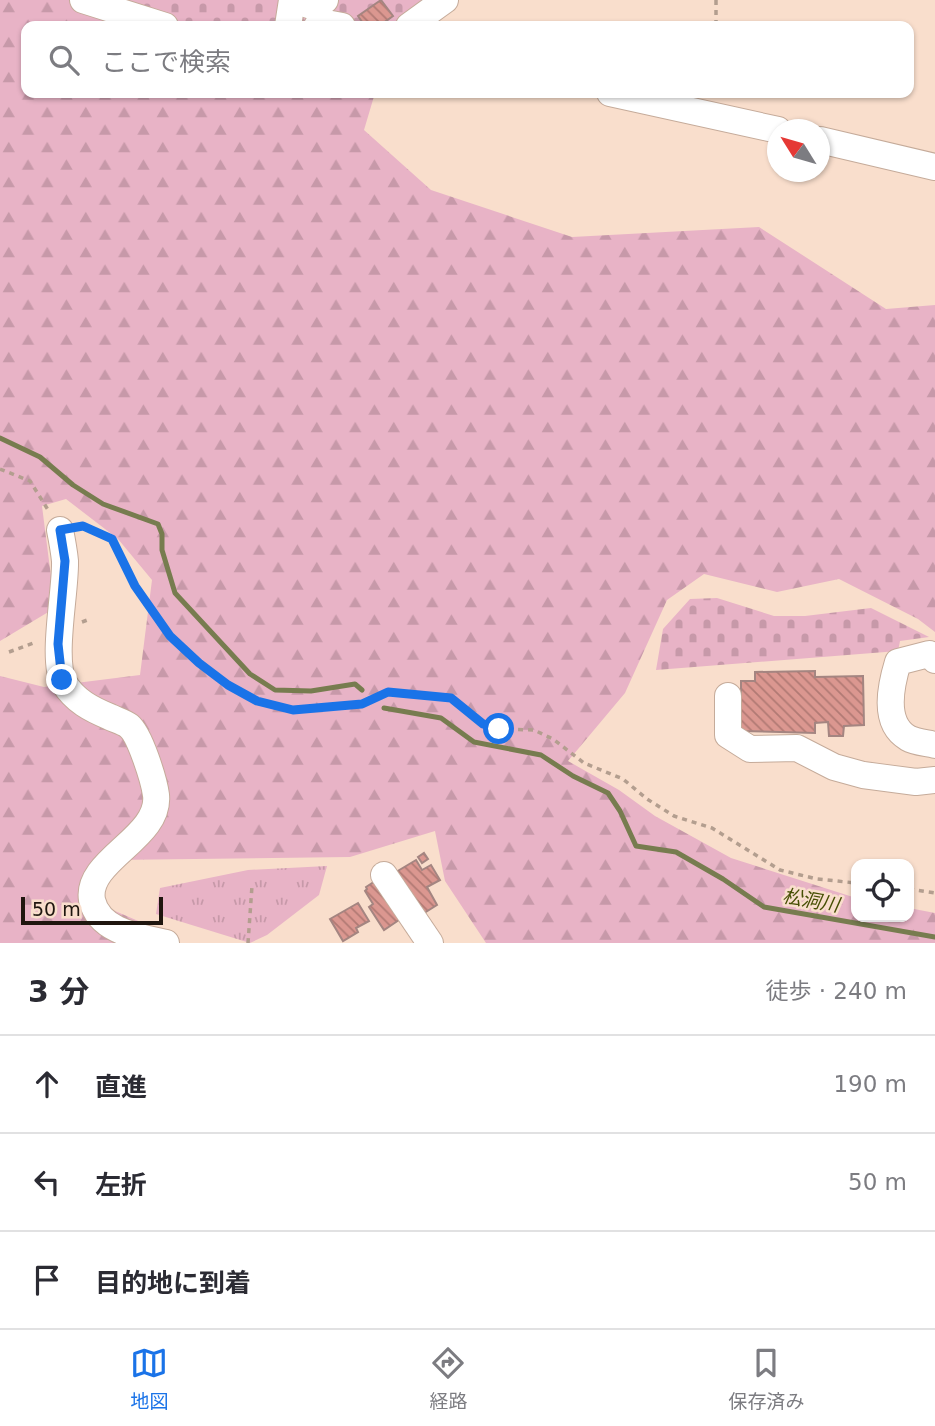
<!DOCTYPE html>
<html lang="ja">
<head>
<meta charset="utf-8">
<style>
	body { margin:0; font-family:"DejaVu Sans","Noto Sans JP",sans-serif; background:#f2f2f3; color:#2b2b33 }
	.controls { position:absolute; right:21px; bottom:21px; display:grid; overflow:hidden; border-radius:14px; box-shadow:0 2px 5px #0004 }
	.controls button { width:63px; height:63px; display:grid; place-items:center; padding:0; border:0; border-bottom:2px solid #e1e1e2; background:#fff; color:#2b2b33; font:35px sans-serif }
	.compass { position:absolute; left:767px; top:119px; width:63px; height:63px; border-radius:50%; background:#fff; box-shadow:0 2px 5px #0004; rotate:307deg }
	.scale { position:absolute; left:21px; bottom:18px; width:142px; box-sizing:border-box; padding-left:7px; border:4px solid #1f160f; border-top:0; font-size:19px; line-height:24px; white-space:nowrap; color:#1f160f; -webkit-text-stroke:5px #f9decc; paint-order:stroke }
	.stop { position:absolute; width:21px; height:21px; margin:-16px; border:5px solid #1a73e8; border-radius:50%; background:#fff }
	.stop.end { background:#1a73e8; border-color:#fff; box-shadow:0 2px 7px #0008 }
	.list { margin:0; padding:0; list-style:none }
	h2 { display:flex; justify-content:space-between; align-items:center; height:91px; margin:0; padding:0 28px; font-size:30px }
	h2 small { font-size:23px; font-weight:400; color:#7c7c81 }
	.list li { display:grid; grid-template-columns:46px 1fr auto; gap:21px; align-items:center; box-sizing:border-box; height:98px; padding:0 28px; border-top:2px solid #e1e1e2 }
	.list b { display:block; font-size:26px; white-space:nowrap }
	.list em { font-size:23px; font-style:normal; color:#7c7c81 }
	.icon { flex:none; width:38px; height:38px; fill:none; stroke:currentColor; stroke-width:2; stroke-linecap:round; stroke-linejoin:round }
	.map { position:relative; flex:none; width:935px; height:943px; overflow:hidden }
	.search { position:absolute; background:#fff; box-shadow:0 2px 5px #0004; left:21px; right:21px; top:21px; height:77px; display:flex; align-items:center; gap:18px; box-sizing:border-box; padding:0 24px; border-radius:14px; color:#7c7c81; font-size:26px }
	.sheet { height:385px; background:#fff }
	nav { display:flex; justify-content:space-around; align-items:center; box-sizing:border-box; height:98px; border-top:2px solid #e1e1e2; background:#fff; font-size:19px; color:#7c7c81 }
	nav a { display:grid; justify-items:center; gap:4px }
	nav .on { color:#1a73e8 }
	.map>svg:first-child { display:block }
</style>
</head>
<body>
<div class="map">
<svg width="935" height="943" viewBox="0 0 935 943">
	<defs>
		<pattern id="grass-tufts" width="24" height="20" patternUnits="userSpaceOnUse" patternTransform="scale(1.75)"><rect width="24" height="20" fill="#e8b3c6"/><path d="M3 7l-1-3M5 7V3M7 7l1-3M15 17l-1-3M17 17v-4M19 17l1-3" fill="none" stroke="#c799a9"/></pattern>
		<pattern id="forest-firs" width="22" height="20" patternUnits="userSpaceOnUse" patternTransform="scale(1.75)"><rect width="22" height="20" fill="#e8b3c6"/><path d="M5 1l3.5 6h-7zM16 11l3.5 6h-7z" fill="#c799a9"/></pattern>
		<pattern id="cemetery-stones" width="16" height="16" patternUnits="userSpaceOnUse" patternTransform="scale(1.75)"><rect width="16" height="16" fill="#e8b3c6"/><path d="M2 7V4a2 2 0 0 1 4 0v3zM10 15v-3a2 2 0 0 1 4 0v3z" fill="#c799a9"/></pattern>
		<pattern id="building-back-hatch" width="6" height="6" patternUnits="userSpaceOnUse" patternTransform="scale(1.75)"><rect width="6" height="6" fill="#db9790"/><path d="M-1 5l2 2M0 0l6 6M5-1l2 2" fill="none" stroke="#b17a74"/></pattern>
	</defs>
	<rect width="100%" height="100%" fill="#f9decc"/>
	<!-- grass -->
	<polygon fill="url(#grass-tufts)" points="327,866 319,895 267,935 250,943 156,914 160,888 248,870"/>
	<!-- forest -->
	<polygon fill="url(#forest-firs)" points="0,0 70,0 185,26 26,26 26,93 375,93 364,130 431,190 572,237 759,227 886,309 935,305 935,632 918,619 839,579 777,592 704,574 667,600 625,693 568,761 619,790 655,816 731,858 856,898 856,917 909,917 909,908 935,913 935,943 486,943 445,881 435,831 350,857 112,860 101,905 164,932 176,943 0,943 0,676 44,687 140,675 152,580 118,539 66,499 42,506 55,608 0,641"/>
	<!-- cemetery -->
	<g fill="url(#cemetery-stones)">
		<polygon points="100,0 432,0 391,26 191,26"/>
		<polygon points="717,598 774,616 805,616 871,608 929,637 900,641 898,651 656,670 663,629 690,599"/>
	</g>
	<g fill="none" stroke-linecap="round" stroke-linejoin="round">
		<!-- stream -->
		<g stroke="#777c4f" stroke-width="5">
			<polyline points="0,438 40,457 73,485 103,504 158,524 162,534 162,550 175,593 250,674 275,690 311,691 355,684 362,690"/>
			<polyline points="384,708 441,718 474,742 541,755 573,776 608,793 620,811 636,846 676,852 723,879 764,907 935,937"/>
		</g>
	</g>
	<!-- building -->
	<g fill="url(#building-back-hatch)" stroke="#a48581" stroke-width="2">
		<polygon points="381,0 393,16 379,26 365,26 358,16"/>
		<polygon points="815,671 815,677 863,676 864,725 844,726 843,736 829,736 828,722 815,723 815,733 741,731 741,681 755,681 755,672"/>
		<polygon points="424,853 428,859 422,863 418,857"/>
		<polygon points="416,860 422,870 431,865 440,880 427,887 437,905 416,918 391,875"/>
		<polygon points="380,878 399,920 384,930 369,907 373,904 365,891 367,889 366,887"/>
		<polygon points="358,903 369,921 356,928 358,932 343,941 330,919"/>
	</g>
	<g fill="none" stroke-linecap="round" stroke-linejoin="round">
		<!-- minor casing -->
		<g stroke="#c5ab9a" stroke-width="28">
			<g id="minor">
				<polyline points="83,0 165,26"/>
				<path d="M298,0C308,7 315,7 325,0"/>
				<polyline points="288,26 292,0"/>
				<polyline points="317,26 326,23 342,26"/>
				<polyline points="409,26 445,0"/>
				<polyline points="610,93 778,130"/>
				<polyline points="820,140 935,167"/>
				<path d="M60,530C62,540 64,551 65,561C66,590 51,660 64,683C75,701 91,709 110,717C116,720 124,722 129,726C140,735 154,780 156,795C161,838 85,860 92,900C99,932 140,937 166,943"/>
				<path d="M935,660L929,654L898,662C891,685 882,723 908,738C915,742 927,743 935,745"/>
				<polyline points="728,696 728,735 750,749 797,748 834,767 863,775 916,782 935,780"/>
				<polyline points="384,875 430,943"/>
			</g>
		</g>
		<!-- path -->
		<g stroke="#b39e8f" stroke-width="3.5" stroke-dasharray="5 5" stroke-linecap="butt">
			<polyline points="716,0 716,26"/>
			<polyline points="0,469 30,481 50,513"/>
			<polyline points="83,526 112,539 135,586 170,636 199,663 228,685 257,701 293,710 362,704 388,692 451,698 483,725 499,729 534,730 553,739 584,763 623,779 647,799 674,816 712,828 780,870 817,879 856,883"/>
			<polyline points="82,622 90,619"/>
			<polyline points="9,652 36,642"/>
			<polyline points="909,889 935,893"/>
			<polyline points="248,943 252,886"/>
		</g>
		<!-- minor -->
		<use href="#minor" stroke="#fff" stroke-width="26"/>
	</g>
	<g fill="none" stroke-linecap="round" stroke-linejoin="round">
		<!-- route -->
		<polyline stroke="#1a73e8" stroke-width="9" points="62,680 58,644 65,561 60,530 83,526 112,539 135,586 170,636 199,663 228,685 257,701 293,710 362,704 388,692 451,698 483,724 499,729"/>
	</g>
	<g text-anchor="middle" stroke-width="5" stroke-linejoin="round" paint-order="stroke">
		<!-- water labels -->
		<g font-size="19" font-style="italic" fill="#474f04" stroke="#f9decc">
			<text transform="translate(811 900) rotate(10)" y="7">松洞川</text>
		</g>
	</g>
</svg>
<div class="controls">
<button><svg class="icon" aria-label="locate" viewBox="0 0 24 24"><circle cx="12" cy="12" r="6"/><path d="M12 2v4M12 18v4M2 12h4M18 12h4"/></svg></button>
</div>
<svg class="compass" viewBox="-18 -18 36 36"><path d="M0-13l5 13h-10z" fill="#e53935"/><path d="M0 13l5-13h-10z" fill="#7c7c81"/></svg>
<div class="scale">50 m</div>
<div class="stop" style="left:499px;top:729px"></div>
<div class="stop end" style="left:62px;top:680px"></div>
<div class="search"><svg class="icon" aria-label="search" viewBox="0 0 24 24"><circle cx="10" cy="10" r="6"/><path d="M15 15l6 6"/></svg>ここで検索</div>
</div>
<section class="sheet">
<h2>3 分<small>徒歩 · 240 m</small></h2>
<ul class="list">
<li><svg class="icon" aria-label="ahead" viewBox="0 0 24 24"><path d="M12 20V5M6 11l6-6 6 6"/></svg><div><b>直進</b></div><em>190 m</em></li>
<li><svg class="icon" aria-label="left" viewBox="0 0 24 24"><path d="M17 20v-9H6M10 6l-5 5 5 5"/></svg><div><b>左折</b></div><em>50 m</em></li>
<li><svg class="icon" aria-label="arrive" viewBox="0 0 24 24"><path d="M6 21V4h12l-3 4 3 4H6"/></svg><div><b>目的地に到着</b></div></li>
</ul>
</section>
<nav>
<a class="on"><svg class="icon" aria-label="map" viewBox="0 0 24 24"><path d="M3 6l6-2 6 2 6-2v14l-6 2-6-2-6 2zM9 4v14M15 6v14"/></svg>地図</a>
<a><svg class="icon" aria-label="directions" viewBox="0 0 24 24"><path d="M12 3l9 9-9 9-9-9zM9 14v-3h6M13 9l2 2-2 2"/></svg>経路</a>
<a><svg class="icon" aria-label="saved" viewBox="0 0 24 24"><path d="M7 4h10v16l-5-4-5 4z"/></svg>保存済み</a>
</nav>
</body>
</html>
